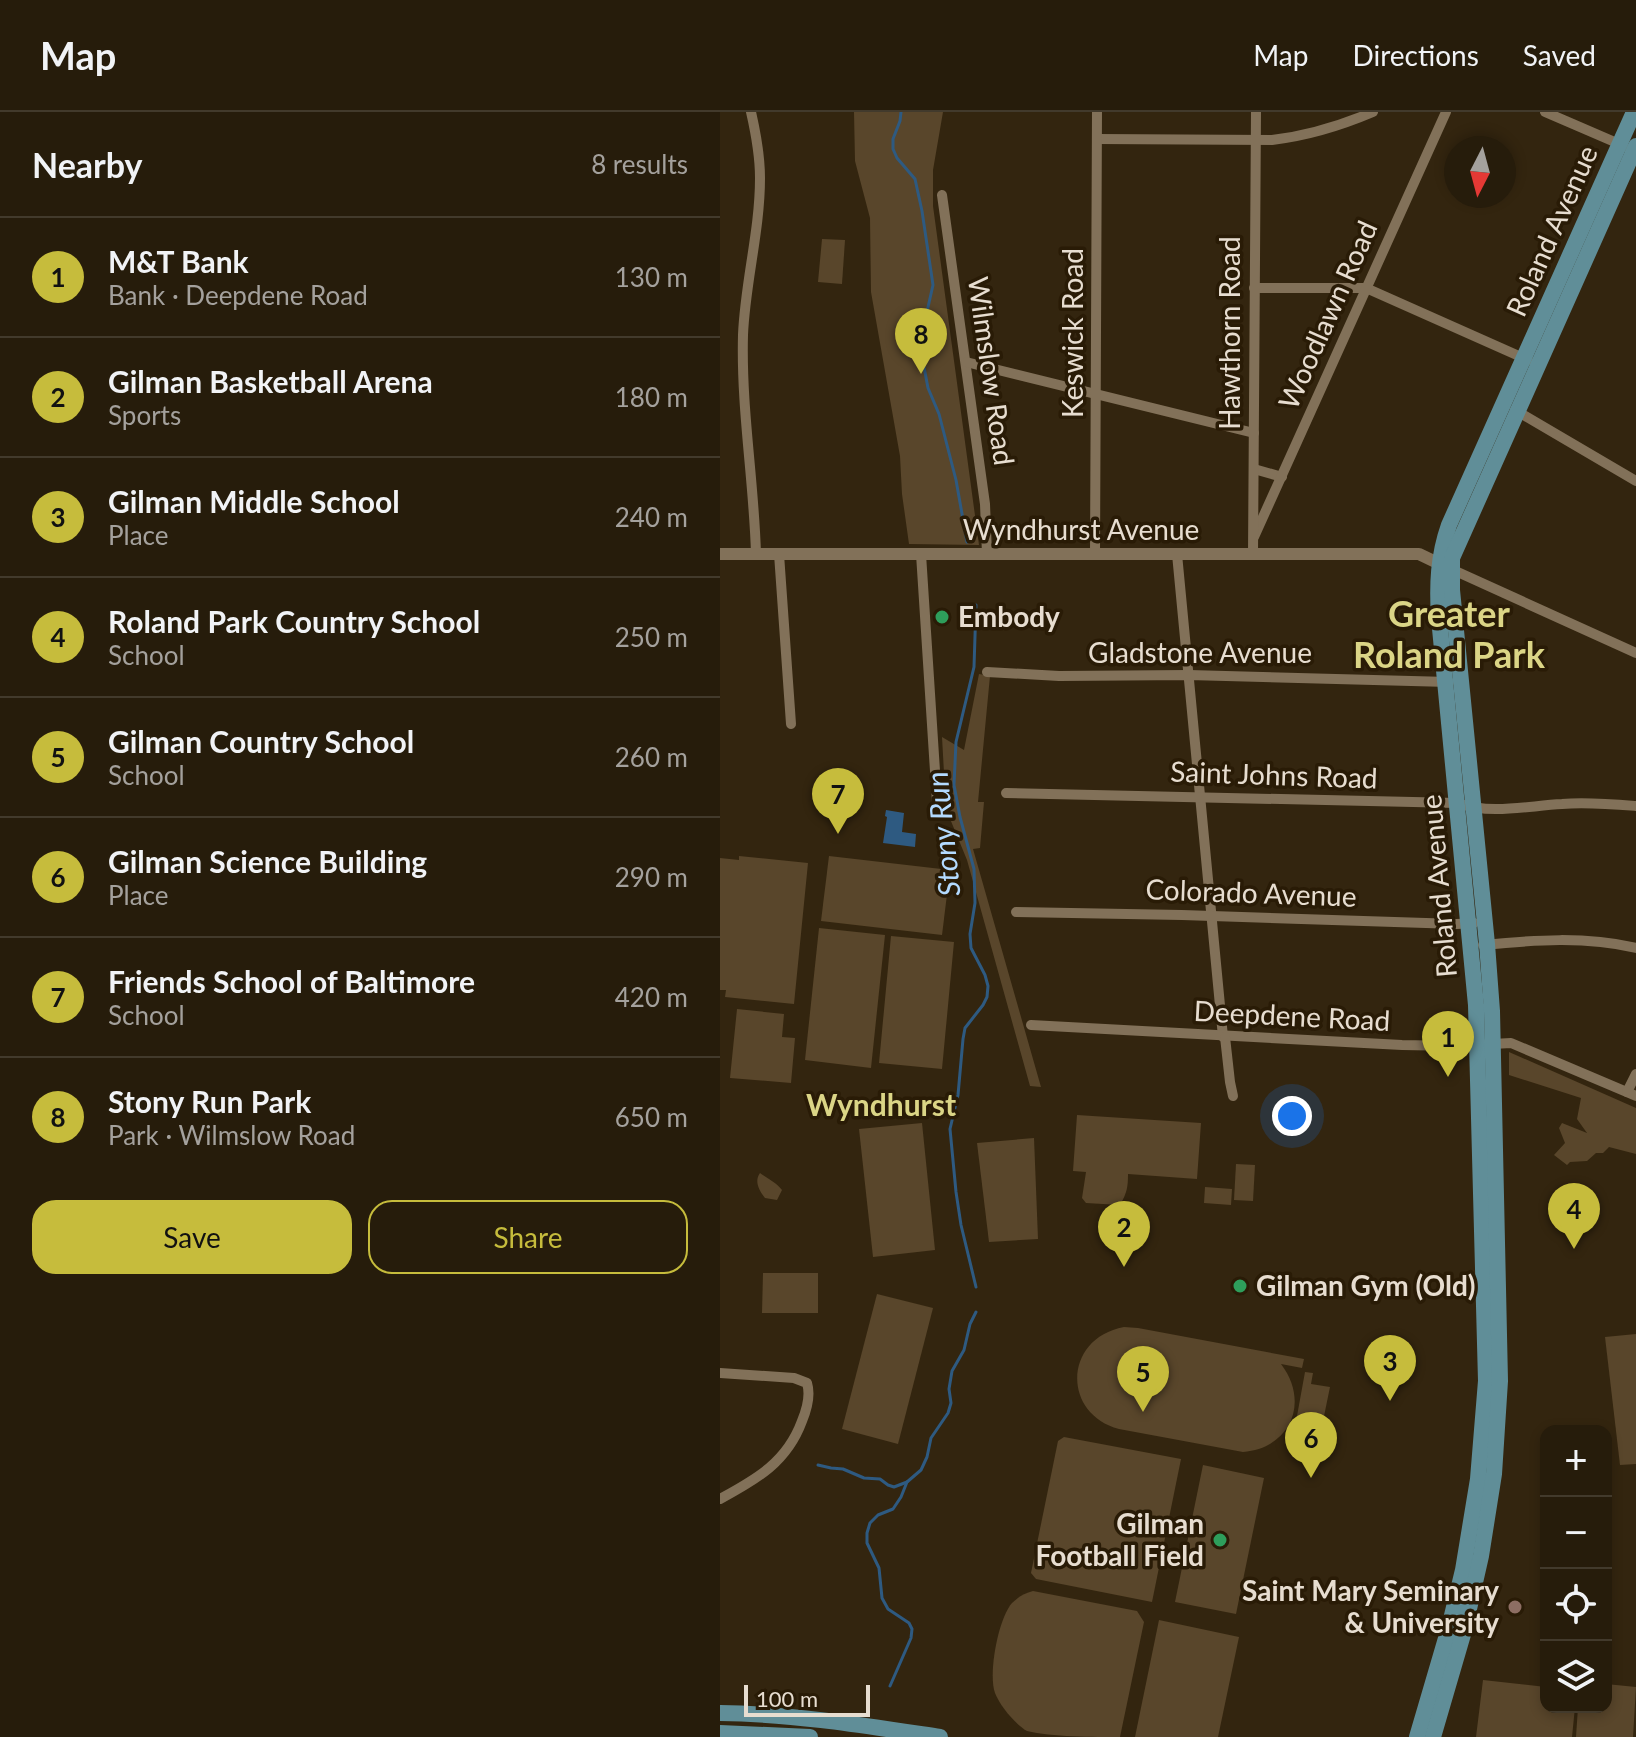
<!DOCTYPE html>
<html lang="en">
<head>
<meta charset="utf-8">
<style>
	body { margin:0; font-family:Lato,sans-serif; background:#322919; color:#f1f3f6 }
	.controls { position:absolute; right:24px; bottom:24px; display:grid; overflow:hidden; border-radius:16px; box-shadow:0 4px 12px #0003 }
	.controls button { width:72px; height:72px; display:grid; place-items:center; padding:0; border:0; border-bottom:2px solid #423a2c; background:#261c0b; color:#f1f3f6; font:40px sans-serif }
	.compass { position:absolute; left:724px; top:24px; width:72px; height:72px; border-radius:50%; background:#261c0b; box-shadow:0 4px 12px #0003; rotate:186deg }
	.scale { position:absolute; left:24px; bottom:20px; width:126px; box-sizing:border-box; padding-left:8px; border:4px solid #e7ddd0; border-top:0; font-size:22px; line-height:28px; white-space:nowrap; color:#e7ddd0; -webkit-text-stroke:6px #291b06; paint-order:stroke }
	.you { position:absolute; left:572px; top:1004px; width:28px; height:28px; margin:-20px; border:6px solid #fff; border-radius:50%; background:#1a73e8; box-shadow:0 0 0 12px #1a73e833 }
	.badge { display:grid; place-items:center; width:52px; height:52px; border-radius:50%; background:#c6bc3c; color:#111; font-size:26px; font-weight:700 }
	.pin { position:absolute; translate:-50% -66px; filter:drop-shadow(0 2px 4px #0008) }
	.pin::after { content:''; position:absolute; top:42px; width:28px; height:24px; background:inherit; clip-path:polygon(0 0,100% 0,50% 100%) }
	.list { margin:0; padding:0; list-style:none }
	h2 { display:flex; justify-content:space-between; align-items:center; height:104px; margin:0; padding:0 32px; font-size:34px }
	h2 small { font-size:26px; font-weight:400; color:#a4a19d }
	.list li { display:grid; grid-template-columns:52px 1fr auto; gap:24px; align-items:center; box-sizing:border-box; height:120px; padding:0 32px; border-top:2px solid #423a2c }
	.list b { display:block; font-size:30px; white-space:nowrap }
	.list p { margin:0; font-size:26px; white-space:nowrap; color:#a4a19d }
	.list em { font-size:26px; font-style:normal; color:#a4a19d }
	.actions { display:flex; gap:16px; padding:24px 32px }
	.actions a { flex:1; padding:18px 0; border:2px solid #c6bc3c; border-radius:24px; text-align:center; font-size:28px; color:#c6bc3c }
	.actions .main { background:#c6bc3c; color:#111 }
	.icon { flex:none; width:44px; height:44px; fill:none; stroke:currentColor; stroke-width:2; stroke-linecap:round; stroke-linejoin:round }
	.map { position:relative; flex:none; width:916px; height:1625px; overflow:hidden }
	header { display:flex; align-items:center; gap:48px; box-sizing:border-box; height:112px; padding:0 40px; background:#261c0b; border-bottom:2px solid #423a2c }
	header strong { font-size:38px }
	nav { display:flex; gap:44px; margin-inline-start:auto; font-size:28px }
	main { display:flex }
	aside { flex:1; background:#261c0b }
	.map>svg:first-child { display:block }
</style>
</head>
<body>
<header>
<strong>Map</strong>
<nav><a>Map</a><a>Directions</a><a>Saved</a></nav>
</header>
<main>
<aside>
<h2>Nearby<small>8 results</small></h2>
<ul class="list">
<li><span class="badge">1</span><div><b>M&amp;T Bank</b><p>Bank · Deepdene Road</p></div><em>130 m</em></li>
<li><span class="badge">2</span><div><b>Gilman Basketball Arena</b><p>Sports</p></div><em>180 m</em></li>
<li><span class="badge">3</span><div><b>Gilman Middle School</b><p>Place</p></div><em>240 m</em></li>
<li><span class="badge">4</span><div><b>Roland Park Country School</b><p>School</p></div><em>250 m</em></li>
<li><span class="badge">5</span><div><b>Gilman Country School</b><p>School</p></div><em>260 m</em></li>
<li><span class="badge">6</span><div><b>Gilman Science Building</b><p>Place</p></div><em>290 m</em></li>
<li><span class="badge">7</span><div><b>Friends School of Baltimore</b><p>School</p></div><em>420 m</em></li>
<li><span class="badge">8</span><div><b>Stony Run Park</b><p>Park · Wilmslow Road</p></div><em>650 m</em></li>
</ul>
<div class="actions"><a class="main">Save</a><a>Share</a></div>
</aside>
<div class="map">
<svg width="916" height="1625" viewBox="0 0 916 1625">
	<rect width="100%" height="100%" fill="#33250f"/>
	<!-- green -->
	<g fill="#59462b">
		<polygon points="134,0 223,0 213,58 213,94 259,433 189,432 182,382 180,344 151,180 150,106 135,49"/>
		<polygon points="102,127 125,128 122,172 98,170"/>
		<polygon points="259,562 270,564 258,690 264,690 260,736 253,737 321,975 310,974 247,748 226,697 222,625 244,638"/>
		<polygon points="19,744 88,751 74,892 5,885 6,878 0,878 0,746 19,748"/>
		<polygon points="109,744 230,758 222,823 101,809"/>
		<polygon points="99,816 165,823 151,956 85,948"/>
		<polygon points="171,824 234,830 222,957 159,951"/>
		<polygon points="17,897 64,902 62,925 75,926 71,971 10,966"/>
		<polygon points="789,940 916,996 916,1042 889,1035 883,1041 876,1041 867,1049 850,1050 847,1053 834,1043 845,1031 839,1016 842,1011 867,1021 857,1007 861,986 789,963"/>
		<path d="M357,1003L481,1011L477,1067L408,1062C408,1075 407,1081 400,1093L366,1091L362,1086L366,1060L353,1059Z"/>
		<polygon points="202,1011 215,1138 153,1145 139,1017"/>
		<polygon points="314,1026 318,1127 269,1130 257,1031"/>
		<polygon points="516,1052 535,1053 533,1089 514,1088"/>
		<path d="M40,1061C48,1067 56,1070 62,1078L57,1088L45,1086C39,1078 34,1069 40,1061Z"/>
		<polygon points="485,1075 512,1077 511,1093 484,1091"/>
		<polygon points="43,1161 98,1161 98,1201 42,1201"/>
		<polygon points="157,1182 213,1196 178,1332 122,1317"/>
		<path d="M404,1215L418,1216L584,1247L582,1256L561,1252C590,1290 571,1336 523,1340L399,1317C341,1301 344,1226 404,1215Z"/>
		<polygon points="916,1222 916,1352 900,1353 885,1225"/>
		<polygon points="585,1260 593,1261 591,1272 610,1275 603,1309 577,1304"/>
		<polygon points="344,1325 461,1347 432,1490 316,1467 311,1461 338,1329"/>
		<polygon points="483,1353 544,1366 516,1502 455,1490"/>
		<path d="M313,1479L417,1499L424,1510L400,1625C374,1625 331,1625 307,1619C295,1612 280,1594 275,1581C268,1562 278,1507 292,1491C298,1485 305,1481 313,1479Z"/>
		<polygon points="439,1508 519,1525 498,1625 415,1625"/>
		<polygon points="763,1568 826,1575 826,1595 855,1595 852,1625 756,1625"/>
		<polygon points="886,1572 916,1575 913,1625 856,1625 858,1595 886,1595"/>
	</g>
	<!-- water -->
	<polygon fill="#2e5a81" points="166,698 184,701 182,720 196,722 195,735 163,731 167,705 165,704"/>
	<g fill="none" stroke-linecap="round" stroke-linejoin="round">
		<!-- stream -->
		<g stroke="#2e5a81" stroke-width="3">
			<polyline points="181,0 180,9 173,27 173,37 177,46 195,67 202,99 213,173 206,204 204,255 208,276 219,302 236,368 247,430"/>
			<polyline points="256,1175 241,1113 236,1080 230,1017 238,983 243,927 245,916 263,893 267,885 268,874 265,863 251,836 250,822 255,791 254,757 240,705 234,673 236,630 254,555 256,493"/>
			<polyline points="98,1353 111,1356 123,1357 144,1366 160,1367 168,1373 174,1375 187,1370"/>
			<polyline points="170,1574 191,1526 192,1517 189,1511 168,1497 162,1486 159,1456 147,1431 147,1421 150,1411 158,1403 173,1397 181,1385 187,1370 201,1358 207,1345 211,1326 228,1301 231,1291 229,1277 232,1259 244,1238 250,1212 256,1200"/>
		</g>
		<!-- minor -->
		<g stroke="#827159" stroke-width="10">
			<path d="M31,0C36,22 40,44 40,66C40,119 25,171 23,223C21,297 34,369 36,442"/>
			<polyline points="825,0 904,34"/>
			<path d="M377,27L552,28C587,24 620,14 653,0"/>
			<polyline points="222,83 265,392 267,442"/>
			<polyline points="534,176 646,176 808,248"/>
			<polyline points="246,250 534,321"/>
			<polyline points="795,298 916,369"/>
			<polyline points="534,357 562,365"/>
			<polyline points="534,425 726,0"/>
			<polyline points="59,442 71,612"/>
			<polyline points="201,442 217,690"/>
			<polyline points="375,442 377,0"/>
			<polyline points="457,442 503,925"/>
			<polyline points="533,442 536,0"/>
			<polyline points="731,457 916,541"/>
			<polyline points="267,560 339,564 469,563 729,570"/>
			<path d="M286,681L737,691C772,703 806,694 842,692C867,690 891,692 916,694"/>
			<polyline points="296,800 462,803 737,812 754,811"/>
			<path d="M763,833C815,828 865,824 916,836"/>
			<polyline points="311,913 682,933 736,934 791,931 916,984"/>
			<polyline points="505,925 510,970 513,984"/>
			<polyline points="907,980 916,962"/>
			<path d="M0,1261L74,1266L87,1271C91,1284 87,1297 82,1309C67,1350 37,1367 0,1387"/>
		</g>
		<!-- tertiary -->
		<polyline stroke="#827159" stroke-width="12" points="0,442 699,442 724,454"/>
		<!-- primary -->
		<g stroke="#608e98" stroke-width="16">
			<path d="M0,1601C74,1602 147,1614 220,1625"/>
			<polyline points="0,1621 90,1625"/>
			<path d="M697,1625L729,1516L743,1458L758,1367L766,1269L756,893L719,506C717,473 718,444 729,413L914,0"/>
			<polyline points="713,1625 744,1519 761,1444 774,1362 780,1269 772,899 767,832 732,478 732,446 916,34"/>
		</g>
	</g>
	<!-- markers -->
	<g fill="#2e9e5b" stroke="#291b06" stroke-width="3">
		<circle cx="222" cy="505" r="8"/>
		<circle cx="520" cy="1174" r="8"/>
		<circle cx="500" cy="1428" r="8"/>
	</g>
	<circle fill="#8d6e63" stroke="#291b06" stroke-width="3" cx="795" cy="1495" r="8"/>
	<g text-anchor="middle" stroke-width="7" stroke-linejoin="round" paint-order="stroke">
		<!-- street labels -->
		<g font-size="28" fill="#e7ddd0" stroke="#291b06">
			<text transform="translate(832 119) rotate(-66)" y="10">Roland Avenue</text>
			<text transform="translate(608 203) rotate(-66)" y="10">Woodlawn Road</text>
			<text transform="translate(353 221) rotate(-90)" y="10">Keswick Road</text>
			<text transform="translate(510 221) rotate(-90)" y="10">Hawthorn Road</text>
			<text transform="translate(271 259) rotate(82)" y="10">Wilmslow Road</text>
			<text x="361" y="428">Wyndhurst Avenue</text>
			<text x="480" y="551">Gladstone Avenue</text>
			<text transform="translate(554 663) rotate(2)" y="10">Saint Johns Road</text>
			<text transform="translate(719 774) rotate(-95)" y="10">Roland Avenue</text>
			<text transform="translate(531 781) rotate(2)" y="10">Colorado Avenue</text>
			<text transform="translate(572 904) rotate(3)" y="10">Deepdene Road</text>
		</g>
		<!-- poi labels -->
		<g font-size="28" font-weight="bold" fill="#e7ddd0" stroke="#291b06" text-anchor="start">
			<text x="238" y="515">Embody</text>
			<text x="536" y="1184">Gilman Gym (Old)</text>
			<text x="484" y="1422" text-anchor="end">Gilman<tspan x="484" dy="32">Football Field</tspan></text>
			<text x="779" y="1489" text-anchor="end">Saint Mary Seminary<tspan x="779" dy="32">&amp; University</tspan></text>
		</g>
		<!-- water labels -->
		<g font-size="30" font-style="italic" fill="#b3daff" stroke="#291b06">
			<text transform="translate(224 722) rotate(-96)" y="10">Stony Run</text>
		</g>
		<!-- neighbourhood labels -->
		<g font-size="30" font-weight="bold" fill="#dbd586" stroke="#291b06">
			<text x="161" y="1004">Wyndhurst</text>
		</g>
		<!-- district labels -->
		<g font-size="36" font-weight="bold" fill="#dbd586" stroke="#291b06">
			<text x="729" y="515">Greater<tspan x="729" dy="41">Roland Park</tspan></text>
		</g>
	</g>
</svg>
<div class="controls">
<button>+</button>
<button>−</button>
<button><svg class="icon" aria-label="locate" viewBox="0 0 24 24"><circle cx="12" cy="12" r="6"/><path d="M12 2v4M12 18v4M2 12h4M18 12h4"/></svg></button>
<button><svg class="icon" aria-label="layers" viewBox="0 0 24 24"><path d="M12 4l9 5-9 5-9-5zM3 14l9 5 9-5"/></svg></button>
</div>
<svg class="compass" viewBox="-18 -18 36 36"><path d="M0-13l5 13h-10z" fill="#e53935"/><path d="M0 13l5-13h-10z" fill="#a4a19d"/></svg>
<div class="scale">100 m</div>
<div class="you"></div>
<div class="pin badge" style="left:728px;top:965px">1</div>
<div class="pin badge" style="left:404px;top:1155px">2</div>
<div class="pin badge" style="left:670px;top:1289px">3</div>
<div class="pin badge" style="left:854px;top:1137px">4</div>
<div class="pin badge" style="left:423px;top:1300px">5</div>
<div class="pin badge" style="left:591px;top:1366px">6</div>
<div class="pin badge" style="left:118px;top:722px">7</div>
<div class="pin badge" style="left:201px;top:262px">8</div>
</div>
</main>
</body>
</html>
